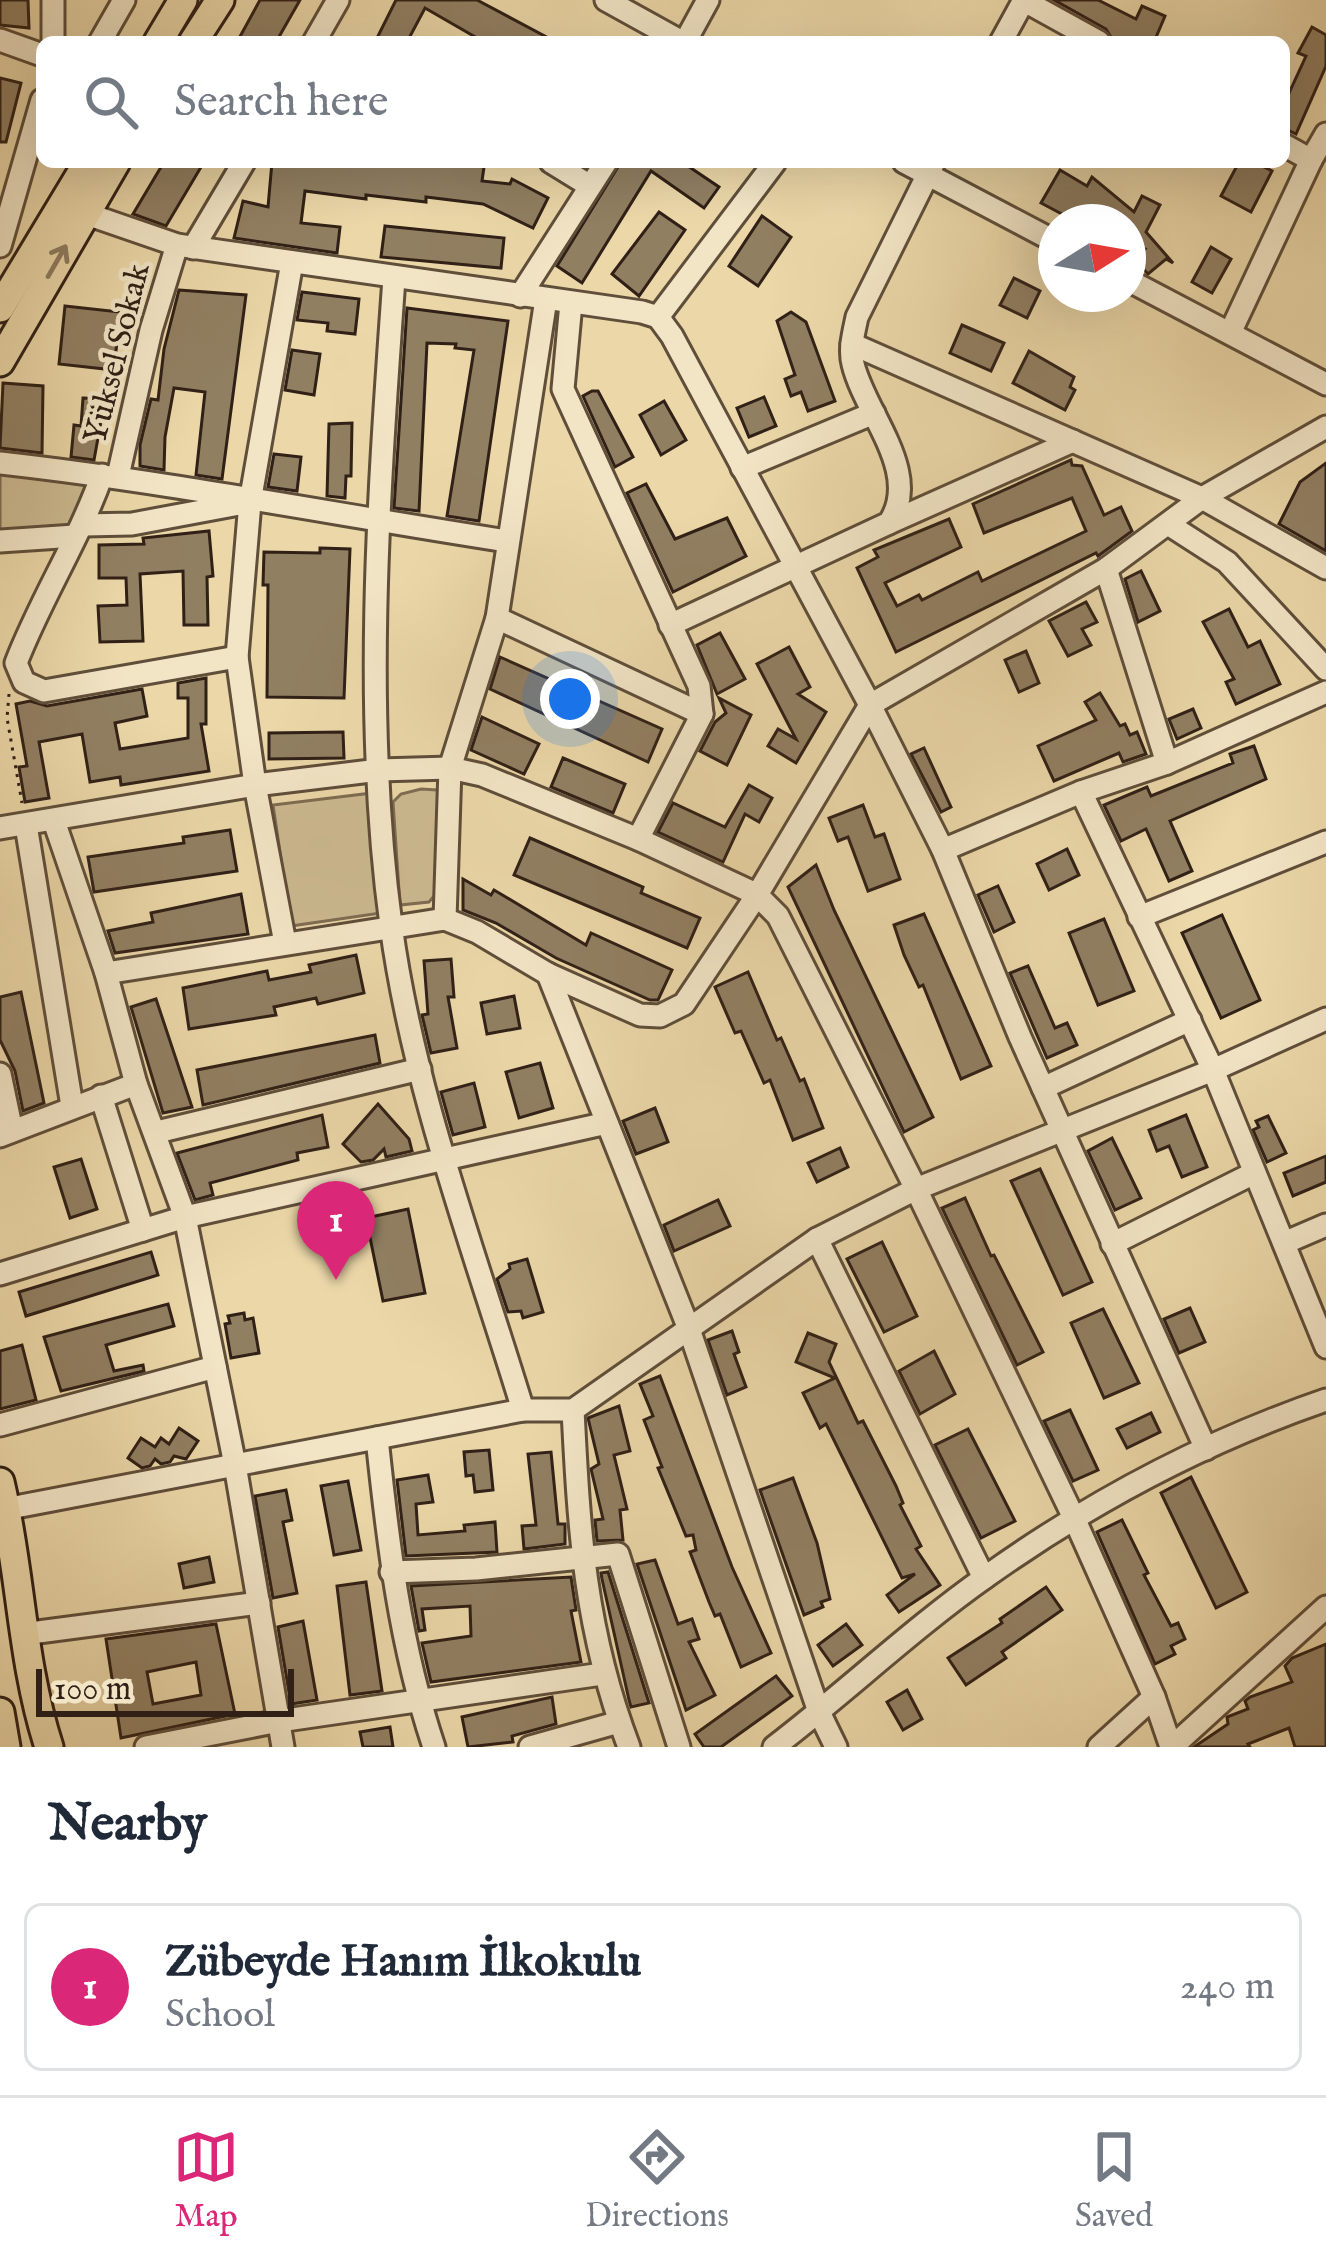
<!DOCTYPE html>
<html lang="en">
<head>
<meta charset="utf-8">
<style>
	body { margin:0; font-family:"IM FELL English",serif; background:#f2f2f3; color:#1f2937 }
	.compass { position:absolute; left:1038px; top:204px; width:108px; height:108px; border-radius:50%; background:#fff; box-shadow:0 12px 48px #0002; rotate:79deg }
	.scale { position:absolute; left:36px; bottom:30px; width:258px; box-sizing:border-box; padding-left:12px; border:6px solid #302016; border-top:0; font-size:33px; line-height:42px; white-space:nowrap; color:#302016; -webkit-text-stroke:9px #f2e5c6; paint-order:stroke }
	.you { position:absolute; left:570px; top:699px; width:42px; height:42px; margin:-30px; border:9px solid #fff; border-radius:50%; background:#1a73e8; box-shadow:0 0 0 18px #1a73e833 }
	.badge { display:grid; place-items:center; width:78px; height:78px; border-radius:50%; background:#db2777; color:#fff; font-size:39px; font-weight:700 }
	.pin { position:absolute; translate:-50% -99px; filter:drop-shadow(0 3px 6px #0008) }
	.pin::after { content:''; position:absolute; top:63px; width:42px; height:36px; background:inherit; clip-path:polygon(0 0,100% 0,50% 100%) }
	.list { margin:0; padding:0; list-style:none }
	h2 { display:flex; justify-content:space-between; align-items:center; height:156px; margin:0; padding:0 48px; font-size:51px }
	h2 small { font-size:39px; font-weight:400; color:#747a83 }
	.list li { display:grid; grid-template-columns:78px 1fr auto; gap:36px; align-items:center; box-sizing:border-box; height:168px; margin:0 24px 24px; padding:0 24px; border:3px solid #e0e1e3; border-radius:18px }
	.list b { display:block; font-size:45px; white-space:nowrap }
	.list p { margin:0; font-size:39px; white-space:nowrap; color:#747a83 }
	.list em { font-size:39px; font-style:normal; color:#747a83 }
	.icon { flex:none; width:66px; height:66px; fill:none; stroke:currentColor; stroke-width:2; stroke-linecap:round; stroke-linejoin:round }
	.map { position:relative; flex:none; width:1326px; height:1747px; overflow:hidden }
	.search { position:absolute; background:#fff; box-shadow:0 12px 48px #0002; left:36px; right:36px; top:36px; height:132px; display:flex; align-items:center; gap:30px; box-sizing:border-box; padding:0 42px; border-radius:18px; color:#747a83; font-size:45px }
	.sheet { height:348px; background:#fff }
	nav { display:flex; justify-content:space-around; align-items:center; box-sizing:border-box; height:168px; border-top:3px solid #e0e1e3; background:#fff; font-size:33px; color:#747a83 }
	nav a { display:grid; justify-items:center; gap:6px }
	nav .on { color:#db2777 }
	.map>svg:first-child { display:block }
</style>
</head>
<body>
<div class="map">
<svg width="1326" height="1747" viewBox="0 0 1326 1747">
	<rect width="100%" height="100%" fill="#ebd7a8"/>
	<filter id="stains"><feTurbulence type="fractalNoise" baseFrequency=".00167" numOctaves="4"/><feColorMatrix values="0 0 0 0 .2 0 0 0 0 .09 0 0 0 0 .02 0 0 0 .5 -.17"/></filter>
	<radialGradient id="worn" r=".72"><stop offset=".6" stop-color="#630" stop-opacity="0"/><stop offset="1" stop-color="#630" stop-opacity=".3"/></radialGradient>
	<!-- green -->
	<g fill="#cbb88f" stroke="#7e6c52" stroke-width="3">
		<polygon points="0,472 82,482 87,490 72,527 0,532"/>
		<polygon points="421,789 437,790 444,802 444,884 429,902 400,905 393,802 401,794"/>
		<polygon points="372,793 381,913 291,926 273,805"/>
	</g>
	<!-- building -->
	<g fill="#917f62" stroke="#302016" stroke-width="3" fill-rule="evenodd">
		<polygon points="0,0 28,0 29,28 0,25"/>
		<polygon points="260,0 300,0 276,42 237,42"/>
		<polygon points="396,0 477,0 556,42 484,42 425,8 407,42 375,42"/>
		<polygon points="1054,0 1098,0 1136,19 1142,6 1165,16 1154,42 1114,42 1106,29"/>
		<polygon points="1312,27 1326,35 1326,66 1296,134 1284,128 1284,104 1306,56 1298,53"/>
		<polygon points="0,78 21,83 6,142 0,142"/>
		<polygon points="164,162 204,162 166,226 133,214"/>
		<polygon points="272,162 468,165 484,167 482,181 510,184 512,179 548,198 533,228 483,204 426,197 426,202 366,195 366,199 305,191 301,223 340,227 337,253 234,238 243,201 268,207"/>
		<polygon points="621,162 682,162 719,187 704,208 651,171 582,283 557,266"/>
		<polygon points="1239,162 1254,162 1272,171 1251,212 1221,196"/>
		<polygon points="1060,170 1087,186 1092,177 1134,212 1142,196 1160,205 1146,232 1173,263 1166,259 1148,274 1134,259 1145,249 1128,241 1128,222 1077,222 1041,203"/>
		<polygon points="659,212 685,230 639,296 612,274"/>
		<polygon points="762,216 791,237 758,286 729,266"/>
		<polygon points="385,226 504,238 501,268 381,257"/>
		<polygon points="1211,247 1231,259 1212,293 1192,282"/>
		<polygon points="1014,278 1040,291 1027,318 1000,305"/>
		<polygon points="179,290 246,295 222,479 196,475 205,392 174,388 165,437 164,470 140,466 140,445 151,399 158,400 164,349"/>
		<polygon points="302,292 359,299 355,334 327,331 328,323 297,320"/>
		<polygon points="65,306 120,312 114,370 59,364"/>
		<polygon points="407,308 508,321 479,521 447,516 474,350 455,348 456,344 427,343 419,511 394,508"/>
		<polygon points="791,312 806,322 835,401 808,411 801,392 791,396 785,379 795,375 777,321"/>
		<polygon points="962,325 1004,343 991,371 950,353"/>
		<polygon points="292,350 320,354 314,395 285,390"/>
		<polygon points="1029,351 1074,377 1070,387 1075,390 1065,410 1013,383"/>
		<polygon points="3,383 43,386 42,453 0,448"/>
		<polygon points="592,391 598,391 633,457 615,467 583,396"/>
		<polygon points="764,397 776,426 749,437 737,408"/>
		<polygon points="83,398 105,399 94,460 71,457 74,425 81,426"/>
		<polygon points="664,401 686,440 661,455 640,415"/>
		<polygon points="352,423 351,476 346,476 345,498 327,496 329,424"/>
		<polygon points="274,454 301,457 297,491 268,487"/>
		<polygon points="1071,460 1072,465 1082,466 1104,515 1121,507 1132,531 1098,556 1096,553 896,652 857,568 878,557 874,550 949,519 961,547 885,583 897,606 919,595 922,600 978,572 982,581 1086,531 1072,498 984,533 973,504"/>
		<polygon points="1326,463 1326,551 1279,524 1300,482"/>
		<polygon points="646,484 675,539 727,518 746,556 673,592 627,493"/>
		<polygon points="209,531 213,576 207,577 208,625 184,625 183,571 140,574 143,641 100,642 98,606 127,605 126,578 99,578 99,545 144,544 143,538"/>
		<polygon points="320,548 350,549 344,698 267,697 268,585 263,585 264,552 320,553"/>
		<polygon points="1141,571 1160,611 1138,622 1125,579"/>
		<polygon points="1086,602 1097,622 1082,629 1091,645 1068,656 1049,621"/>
		<polygon points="1229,609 1248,647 1260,641 1280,684 1236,704 1226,682 1234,679 1203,622"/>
		<polygon points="720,633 745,679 717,694 697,645"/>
		<polygon points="789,647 810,687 798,694 826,712 796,763 768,746 778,729 796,739 757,664"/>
		<polygon points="1026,651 1039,683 1019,692 1005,660"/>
		<polygon points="500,657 662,729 648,762 490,689"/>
		<polygon points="206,678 206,724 201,724 209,771 121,785 120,777 90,782 82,734 39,742 49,798 25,802 19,767 27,766 16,704 30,701 47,706 142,689 147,716 115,723 120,749 188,738 188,698 178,698 178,683"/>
		<polygon points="1100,693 1120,726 1125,724 1130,735 1137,732 1146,754 1123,762 1119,753 1054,781 1038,746 1096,720 1085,702"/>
		<polygon points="719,698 751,715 727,765 700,751 715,722 726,713"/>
		<polygon points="1193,709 1201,728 1177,739 1169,719"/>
		<polygon points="482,717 539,744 524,774 471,750"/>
		<polygon points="343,732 344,758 269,759 269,733"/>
		<polygon points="1254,746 1266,779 1170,821 1192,871 1169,881 1146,829 1121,841 1104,805 1147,787 1151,796 1233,763 1230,754"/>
		<polygon points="924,748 951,807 941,812 911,754"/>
		<polygon points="563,758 625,784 613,813 551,787"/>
		<polygon points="749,785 772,798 759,822 745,814 723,862 658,832 673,803 725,827"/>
		<polygon points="863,805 875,837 884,834 900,879 868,891 848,837 838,841 829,818"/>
		<polygon points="230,830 237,871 94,892 88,857 184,843 183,837"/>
		<polygon points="530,838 643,887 641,893 700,918 687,948 514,875"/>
		<polygon points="1067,849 1079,875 1049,890 1037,864"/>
		<polygon points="816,865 834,910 933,1117 904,1132 788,887"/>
		<polygon points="463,879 491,895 494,890 586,945 591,933 672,970 658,1000 650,1000 556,958 496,923 463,910"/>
		<polygon points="998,886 1014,922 994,932 978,895"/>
		<polygon points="241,894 248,934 115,953 108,931 153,922 151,913"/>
		<polygon points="924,914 991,1066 961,1079 923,985 919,987 904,955 894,925"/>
		<polygon points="1222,915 1260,1000 1221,1018 1182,933"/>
		<polygon points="1104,919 1134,991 1098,1005 1069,933"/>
		<polygon points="356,955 364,993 318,1004 316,998 274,1007 276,1015 189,1029 183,988 267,971 269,980 311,972 309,965"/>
		<polygon points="451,959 454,997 448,997 457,1048 431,1053 422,1015 428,1014 424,961"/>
		<polygon points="1028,966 1055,1028 1067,1023 1077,1045 1047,1058 1010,973"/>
		<polygon points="748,972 777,1040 781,1038 800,1081 804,1079 823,1128 793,1140 770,1080 764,1083 741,1031 735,1033 715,987"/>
		<polygon points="21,992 44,1103 23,1111 15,1071 0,1040 0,997"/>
		<polygon points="514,996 520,1028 487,1034 481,1003"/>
		<polygon points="156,999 192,1107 163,1113 131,1007"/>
		<polygon points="375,1035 380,1063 203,1105 197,1070"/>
		<polygon points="540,1063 553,1108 519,1118 506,1072"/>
		<polygon points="474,1083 485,1127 453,1135 441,1092"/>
		<polygon points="378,1104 409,1139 412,1151 386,1157 384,1149 373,1160 361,1162 343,1144"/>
		<polygon points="655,1108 668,1142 636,1154 623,1121"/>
		<polygon points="322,1115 328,1147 297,1153 298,1160 210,1183 213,1195 195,1200 177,1153"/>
		<polygon points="1186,1115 1207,1167 1182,1177 1169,1146 1157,1151 1149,1130"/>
		<polygon points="1268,1116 1286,1153 1267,1162 1253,1130 1259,1127 1256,1121"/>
		<polygon points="1112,1138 1141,1198 1115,1210 1088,1151"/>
		<polygon points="840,1148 848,1167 817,1182 808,1163"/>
		<polygon points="1326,1156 1326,1182 1293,1196 1284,1173"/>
		<polygon points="81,1159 97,1209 70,1218 54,1167"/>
		<polygon points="1040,1169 1092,1282 1063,1295 1011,1181"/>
		<polygon points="965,1198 991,1256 994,1255 1043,1352 1017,1365 942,1208"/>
		<polygon points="718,1200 730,1226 674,1251 664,1225"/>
		<polygon points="408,1209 425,1293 383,1301 366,1218"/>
		<polygon points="882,1242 917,1316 884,1332 847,1259"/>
		<polygon points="151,1252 158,1275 26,1316 19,1292"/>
		<polygon points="527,1259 543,1312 523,1318 521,1311 508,1312 497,1279 510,1269 509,1264"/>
		<polygon points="168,1304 174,1326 106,1345 114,1371 143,1365 144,1371 61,1391 44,1337"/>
		<polygon points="1190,1308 1205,1342 1179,1353 1164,1319"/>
		<polygon points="1103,1309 1139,1383 1104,1398 1071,1323"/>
		<polygon points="244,1313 245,1320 253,1318 259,1353 231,1358 225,1324 230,1323 228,1316"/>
		<polygon points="732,1331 739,1352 734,1354 746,1387 727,1395 708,1340"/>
		<polygon points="808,1333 836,1344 829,1362 858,1423 863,1421 896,1486 903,1503 900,1505 921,1546 916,1549 940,1585 899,1612 887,1595 915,1574 902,1578 826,1424 820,1428 803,1393 835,1378 796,1362"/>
		<polygon points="22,1345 36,1400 0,1409 0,1351"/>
		<polygon points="934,1351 955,1394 920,1414 899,1371"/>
		<polygon points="660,1376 732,1567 771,1653 741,1667 720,1614 715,1616 709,1602 690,1552 696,1550 693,1535 686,1536 658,1468 662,1467 644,1420 653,1416 640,1384"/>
		<polygon points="619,1406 630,1451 614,1455 627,1509 620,1510 623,1540 597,1541 595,1520 603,1519 591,1469 599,1464 588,1418"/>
		<polygon points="1070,1410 1098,1470 1073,1481 1044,1421"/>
		<polygon points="1151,1413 1160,1432 1127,1448 1117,1429"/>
		<polygon points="179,1428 198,1441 186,1459 174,1456 170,1462 161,1464 155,1459 150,1466 142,1468 128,1458 141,1438 155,1447 161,1438 169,1444"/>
		<polygon points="968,1429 1015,1521 981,1538 935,1445"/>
		<polygon points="489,1450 493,1490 475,1492 473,1475 466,1476 464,1452"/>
		<polygon points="551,1452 558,1524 565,1524 565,1544 524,1549 522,1526 536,1525 528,1454"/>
		<polygon points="428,1475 433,1502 416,1504 418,1535 465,1531 464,1525 495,1522 497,1552 406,1556 397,1480"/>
		<polygon points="1191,1477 1247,1592 1216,1608 1161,1493"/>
		<polygon points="793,1478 817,1543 830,1599 821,1602 823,1607 804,1615 760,1490"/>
		<polygon points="348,1481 361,1550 334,1555 321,1486"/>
		<polygon points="286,1490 292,1520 283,1522 297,1593 273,1598 255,1496"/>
		<polygon points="1122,1520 1148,1573 1144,1575 1171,1626 1178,1623 1185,1639 1171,1646 1175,1654 1155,1664 1097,1532"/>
		<polygon points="209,1557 214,1582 184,1588 179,1564"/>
		<polygon points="655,1560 678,1624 692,1619 699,1639 689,1642 715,1695 686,1710 637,1564"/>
		<polygon points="608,1572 649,1703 631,1707 629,1700 602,1579 601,1573"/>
		<polygon points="571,1577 576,1610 571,1611 581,1662 431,1682 422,1643 471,1636 470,1606 422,1609 425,1630 419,1631 411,1586"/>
		<polygon points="366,1582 382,1691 350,1695 337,1586"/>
		<polygon points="1046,1587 1062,1610 1002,1652 1006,1658 966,1685 948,1658 1002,1623 1000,1619"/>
		<polygon points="303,1621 317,1700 291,1704 278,1627"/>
		<path d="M216,1624L235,1714L121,1738L106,1639ZM196,1662L201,1695L153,1704L147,1672Z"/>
		<polygon points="846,1624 862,1645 833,1666 818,1645"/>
		<polygon points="1326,1644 1326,1747 1295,1747 1289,1728 1248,1744 1250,1747 1194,1747 1228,1724 1227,1717 1248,1709 1245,1701 1250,1697 1292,1682 1285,1666 1292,1658"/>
		<polygon points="776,1676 792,1696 721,1747 704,1747 695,1734"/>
		<polygon points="907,1690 922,1719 903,1730 887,1702"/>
		<polygon points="552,1697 556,1724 512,1736 513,1742 468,1747 462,1717"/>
		<polygon points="390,1727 393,1747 363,1747 360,1732"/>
	</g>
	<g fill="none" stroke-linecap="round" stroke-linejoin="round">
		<!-- minor casing -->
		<g stroke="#5f4e3a" stroke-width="27">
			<g id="minor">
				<polyline points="53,0 53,42"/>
				<polyline points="606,0 682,42"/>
				<polyline points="1023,0 1099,42"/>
				<polyline points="0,40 42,55"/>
				<polyline points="100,42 124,0"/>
				<polyline points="314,42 338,0"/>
				<polyline points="685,42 708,0"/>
				<polyline points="1001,42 1024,0"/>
				<polyline points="1311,160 1326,134"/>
				<polyline points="551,162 590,186"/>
				<polyline points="904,162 1056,242"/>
				<polyline points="84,213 177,245 642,312 658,317 672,336 870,705 943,850 1020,1037 1206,1449"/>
				<polyline points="0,246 42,100"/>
				<polyline points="193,248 244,162"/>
				<path d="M394,278C379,491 362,713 391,925C413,1090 475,1252 523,1410"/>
				<polyline points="1128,280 1326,384"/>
				<polyline points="520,296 606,162"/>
				<polyline points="571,303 563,389 699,686 702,714 638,839"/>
				<polyline points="658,317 775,162"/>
				<polyline points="1230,333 1311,160 1284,145"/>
				<polyline points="852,344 1202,498 1326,568"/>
				<path d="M0,463C170,482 338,515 507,541"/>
				<polyline points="742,468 874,413"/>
				<path d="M102,475C79,540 41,598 16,663L24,682L44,691L237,657"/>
				<polyline points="118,476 151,330 177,245"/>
				<polyline points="250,502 292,262"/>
				<polyline points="889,523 1073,441"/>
				<polyline points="1168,524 1227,562 1326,669"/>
				<polyline points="84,525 132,524 250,502 237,657 255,785 285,943"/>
				<polyline points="0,541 75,536"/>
				<polyline points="1106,569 1167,763"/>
				<polyline points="497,618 702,714"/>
				<path d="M670,625L889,523C923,473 865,414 853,364C849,349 854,332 857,317L934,162"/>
				<polyline points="1081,792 1213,1070 1326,1347"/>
				<polyline points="54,821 106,973 136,1084 185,1217 235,1465 283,1747"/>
				<polyline points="26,825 72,1106"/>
				<polyline points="0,828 255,785 379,770 450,768 482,775 638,839 756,894 778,916 916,1189 1074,1518 1154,1697 1171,1747"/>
				<polyline points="943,850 1081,792 1167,763 1326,692"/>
				<polyline points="1139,917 1326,842"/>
				<polyline points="445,919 450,768 497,618 546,299"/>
				<polyline points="106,973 445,919 477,932 548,974 640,1015 660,1016 684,1004 757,895 870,705 1106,569 1202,498 1326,427"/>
				<polyline points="548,974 689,1329 819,1712 836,1747"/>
				<polyline points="0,1074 12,1131"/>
				<polyline points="1043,1088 1190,1020"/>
				<polyline points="101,1096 143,1230"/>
				<polyline points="157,1132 420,1069"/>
				<polyline points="0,1136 136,1084"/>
				<polyline points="817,1239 984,1578"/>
				<polyline points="1284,1243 1326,1225"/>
				<polyline points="1112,1244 1254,1173"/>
				<polyline points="0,1274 185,1217 607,1123"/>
				<path d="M573,1410C579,1531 585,1632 629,1747"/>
				<polyline points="0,1425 215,1367"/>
				<path d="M377,1438C388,1543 400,1646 434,1747"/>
				<polyline points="0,1510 523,1410 573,1410 817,1239 916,1189 1213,1070 1326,1019"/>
				<polyline points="391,1572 476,1569 618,1554 679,1747"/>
				<polyline points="23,1634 259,1603"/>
				<polyline points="146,1747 279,1721 602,1674"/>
				<polyline points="530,1747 619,1722"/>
				<path d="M774,1747C846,1692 913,1628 987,1576C1091,1502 1206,1441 1326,1400"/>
				<polyline points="1099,1747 1154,1697"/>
				<polyline points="1172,1747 1326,1607"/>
			</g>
		</g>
		<!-- major casing -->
		<g stroke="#302016" stroke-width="33">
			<g id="major">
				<polyline points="158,42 183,0"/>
				<polyline points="193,42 220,0"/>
				<polyline points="0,308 88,162"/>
				<polyline points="0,362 116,162"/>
				<path d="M0,1482C21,1570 21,1661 49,1747"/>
				<polyline points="0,1712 6,1747"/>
			</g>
		</g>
		<!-- path -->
		<polyline stroke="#302016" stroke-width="3" stroke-dasharray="3 6" stroke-linecap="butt" points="9,694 7,718 22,803"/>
		<!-- minor -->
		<use href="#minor" stroke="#f2e5c6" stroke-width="21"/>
		<!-- major -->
		<use href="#major" stroke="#ebd7a8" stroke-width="27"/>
	</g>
	<!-- one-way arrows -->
	<defs><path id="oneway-shaft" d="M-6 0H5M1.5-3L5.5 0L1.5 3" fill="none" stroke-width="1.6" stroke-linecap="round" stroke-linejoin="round" transform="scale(3)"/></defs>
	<use stroke="#8e7c5f" href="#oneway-shaft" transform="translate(57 261) rotate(-60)"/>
	<g text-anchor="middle" stroke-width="9" stroke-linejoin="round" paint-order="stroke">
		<!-- street labels -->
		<g font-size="33" fill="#302016" stroke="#f2e5c6">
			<text transform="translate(115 353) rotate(-76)" y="12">Yüksel Sokak</text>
		</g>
	</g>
	<rect width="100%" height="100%" filter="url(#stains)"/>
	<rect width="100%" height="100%" fill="url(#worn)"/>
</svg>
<svg class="compass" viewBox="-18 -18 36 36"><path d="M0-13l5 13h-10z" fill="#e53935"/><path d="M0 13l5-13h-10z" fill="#747a83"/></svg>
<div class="scale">100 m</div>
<div class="you"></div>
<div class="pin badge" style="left:336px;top:1280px">1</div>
<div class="search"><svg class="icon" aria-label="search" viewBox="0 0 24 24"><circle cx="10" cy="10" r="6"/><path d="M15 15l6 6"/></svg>Search here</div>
</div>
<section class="sheet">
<h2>Nearby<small></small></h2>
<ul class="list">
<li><span class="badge">1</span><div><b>Zübeyde Hanım İlkokulu</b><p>School</p></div><em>240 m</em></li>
</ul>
</section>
<nav>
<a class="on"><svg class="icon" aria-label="map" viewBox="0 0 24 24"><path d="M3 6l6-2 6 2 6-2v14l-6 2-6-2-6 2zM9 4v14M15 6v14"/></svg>Map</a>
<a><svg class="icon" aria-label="directions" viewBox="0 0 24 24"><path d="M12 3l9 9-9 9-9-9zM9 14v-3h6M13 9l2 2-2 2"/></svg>Directions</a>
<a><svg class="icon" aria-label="saved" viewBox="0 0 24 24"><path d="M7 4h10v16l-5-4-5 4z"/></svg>Saved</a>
</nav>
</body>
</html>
